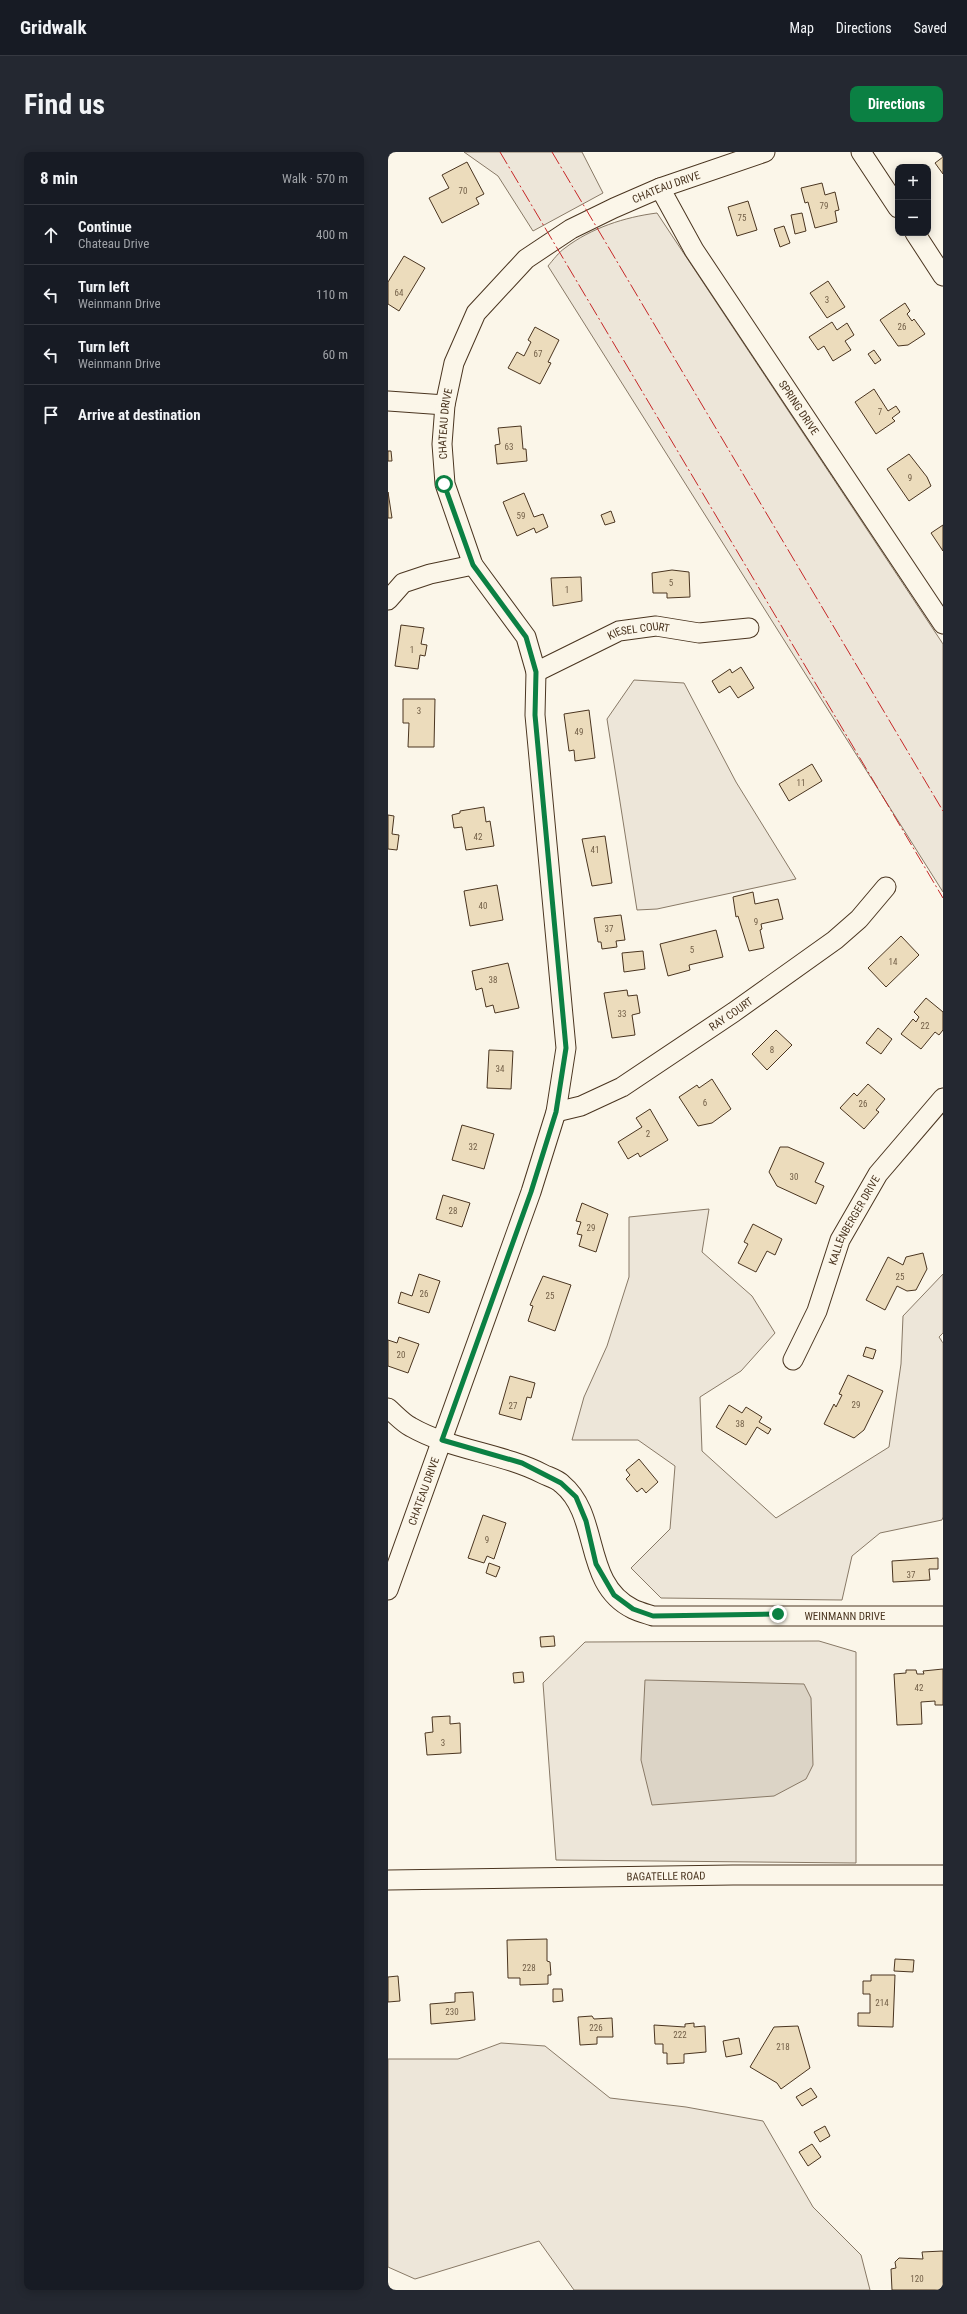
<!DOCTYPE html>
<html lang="en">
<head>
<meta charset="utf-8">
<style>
	body { margin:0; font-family:"Roboto Condensed",sans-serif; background:#242831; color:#f1f3f6 }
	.controls { position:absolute; right:12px; top:12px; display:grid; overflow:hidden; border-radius:8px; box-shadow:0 2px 10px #0003 }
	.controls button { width:36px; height:36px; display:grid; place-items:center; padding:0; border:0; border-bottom:1px solid #363941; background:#171b24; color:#f1f3f6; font:20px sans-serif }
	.stop { position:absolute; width:12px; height:12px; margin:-9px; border:3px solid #0b8043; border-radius:50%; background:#fff }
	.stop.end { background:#0b8043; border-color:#fff; box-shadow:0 1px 4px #0008 }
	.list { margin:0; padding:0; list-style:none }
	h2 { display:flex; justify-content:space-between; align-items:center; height:52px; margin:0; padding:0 16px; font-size:17px }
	h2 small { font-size:13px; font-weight:400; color:#9ea1a6 }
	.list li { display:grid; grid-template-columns:26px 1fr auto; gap:12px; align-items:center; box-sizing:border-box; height:60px; padding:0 16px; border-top:1px solid #363941 }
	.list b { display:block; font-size:15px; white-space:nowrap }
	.list p { margin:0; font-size:13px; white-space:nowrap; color:#9ea1a6 }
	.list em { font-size:13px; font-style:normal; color:#9ea1a6 }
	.icon { flex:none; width:22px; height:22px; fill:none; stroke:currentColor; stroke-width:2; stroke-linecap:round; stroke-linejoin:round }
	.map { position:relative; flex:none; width:555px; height:2138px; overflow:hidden; border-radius:8px }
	header { display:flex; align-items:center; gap:24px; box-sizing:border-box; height:56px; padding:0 20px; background:#171b24; border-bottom:1px solid #363941 }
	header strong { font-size:19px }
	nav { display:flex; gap:22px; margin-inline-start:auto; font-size:14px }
	.intro { display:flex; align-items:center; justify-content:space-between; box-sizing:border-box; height:96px; padding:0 24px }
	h1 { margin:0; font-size:28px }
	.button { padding:10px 18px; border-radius:8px; background:#0b8043; color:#fff; font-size:14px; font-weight:700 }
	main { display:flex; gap:24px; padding:0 24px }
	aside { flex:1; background:#171b24; border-radius:8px; box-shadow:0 2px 10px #0003 }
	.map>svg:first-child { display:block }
</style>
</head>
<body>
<header>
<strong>Gridwalk</strong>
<nav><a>Map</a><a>Directions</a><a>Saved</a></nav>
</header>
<div class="intro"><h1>Find us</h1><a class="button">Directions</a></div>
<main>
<aside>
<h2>8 min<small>Walk · 570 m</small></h2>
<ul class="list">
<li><svg class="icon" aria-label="ahead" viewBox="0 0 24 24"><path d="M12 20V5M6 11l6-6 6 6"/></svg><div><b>Continue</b><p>Chateau Drive</p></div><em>400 m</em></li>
<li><svg class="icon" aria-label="left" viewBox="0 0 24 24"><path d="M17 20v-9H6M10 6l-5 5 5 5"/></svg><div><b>Turn left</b><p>Weinmann Drive</p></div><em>110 m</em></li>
<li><svg class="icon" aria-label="left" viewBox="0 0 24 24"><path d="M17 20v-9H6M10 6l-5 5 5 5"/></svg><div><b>Turn left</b><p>Weinmann Drive</p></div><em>60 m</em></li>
<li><svg class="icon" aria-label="arrive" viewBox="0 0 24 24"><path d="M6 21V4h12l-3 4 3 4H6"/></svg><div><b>Arrive at destination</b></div></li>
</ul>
</aside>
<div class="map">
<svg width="555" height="2138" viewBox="0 0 555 2138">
	<rect width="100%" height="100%" fill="#fbf6e9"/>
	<!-- green -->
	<g fill="#ede6d9" stroke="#887966">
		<polygon points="76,0 194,0 215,41 145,79 110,24"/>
		<path d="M269,61L555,492V740L160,114C165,108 171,100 177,96C203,76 237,65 269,61Z"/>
		<polygon points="246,528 296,531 348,630 408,727 269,757 249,758 219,567"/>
		<polygon points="321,1057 314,1100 364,1144 387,1181 353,1219 312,1245 314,1299 388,1366 501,1295 513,1212 515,1164 555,1122 555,1181 551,1185 555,1191 555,1365 554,1368 492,1381 464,1404 454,1448 273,1446 243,1416 282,1377 287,1314 250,1288 184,1288 196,1245 219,1194 241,1125 241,1065"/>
		<polygon points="431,1489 468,1500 468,1711 168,1708 155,1531 197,1490"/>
		<polygon points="113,1891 157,1894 222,1946 298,1955 375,1969 425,2055 473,2103 482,2138 186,2138 151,2089 27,2127 0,2115 0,1907 70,1907"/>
	</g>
	<!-- water -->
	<polygon fill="#dcd4c6" stroke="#887966" points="257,1528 416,1532 423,1546 425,1613 418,1627 386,1644 264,1653 253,1608"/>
	<!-- building -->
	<g fill="#ecdcbc" stroke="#4a3520">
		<polygon points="555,5 555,22 547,11"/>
		<polygon points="79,10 96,42 88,46 91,52 54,71 41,46 61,36 54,23"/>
		<polygon points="434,31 437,43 447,40 451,58 447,59 449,70 427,76 420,50 417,51 413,36"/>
		<polygon points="360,49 369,78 349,84 340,55"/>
		<polygon points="414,61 418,79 407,82 403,63"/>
		<polygon points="396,74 402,91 392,95 386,77"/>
		<polygon points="16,104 37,116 11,159 0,152 0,130"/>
		<polygon points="440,129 457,155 439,166 422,141"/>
		<polygon points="517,151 522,159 519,162 524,169 526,167 537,182 520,193 510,194 492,168"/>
		<polygon points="444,170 449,178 459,171 466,183 457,189 463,198 445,209 436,194 430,198 421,185"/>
		<polygon points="147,175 171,188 160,210 163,211 152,232 120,216 129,200 136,204 143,190 140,188"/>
		<polygon points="486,198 493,208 487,212 480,202"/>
		<polygon points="486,237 500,259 508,254 512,260 504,266 507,269 488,282 467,250"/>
		<polygon points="133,274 135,297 138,297 139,309 109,312 107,293 112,292 110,276"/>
		<polygon points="0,299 3,299 4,309 0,309"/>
		<polygon points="521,302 539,325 543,334 521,349 499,317"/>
		<polygon points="0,340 4,366 0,366"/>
		<polygon points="136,341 146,365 155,362 160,375 148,381 146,376 129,384 115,350"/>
		<polygon points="223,359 227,370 217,373 213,363"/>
		<polygon points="555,373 555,399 543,381"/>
		<polygon points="284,418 301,420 302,445 279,446 279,441 265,441 264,421"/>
		<polygon points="193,425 194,449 165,454 163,426"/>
		<polygon points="13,473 36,476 33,492 39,493 37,504 32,503 30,517 7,514"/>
		<polygon points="353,515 366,536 350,546 342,534 331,541 324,529 342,517 344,521"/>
		<polygon points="15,547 47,547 46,595 20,595 21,571 15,571"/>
		<polygon points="201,558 207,606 187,609 186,598 181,599 176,562"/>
		<polygon points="424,612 434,629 401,649 391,632"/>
		<polygon points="96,655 98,670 102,669 106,694 78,698 74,675 66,676 64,663 72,661 72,659"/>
		<polygon points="0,663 6,664 4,682 11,683 9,698 0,697"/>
		<polygon points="217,684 224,731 204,734 194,687"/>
		<polygon points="109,733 115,768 82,774 76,739"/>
		<polygon points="365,740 367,752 390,747 395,767 373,772 374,777 372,778 376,796 361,799 350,764 348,765 345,745"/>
		<polygon points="233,763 237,788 228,789 229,795 214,797 213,790 210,790 206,766"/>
		<polygon points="328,778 335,805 301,813 302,818 280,824 272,792"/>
		<polygon points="513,784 531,803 498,835 480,816"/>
		<polygon points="255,799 257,817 236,820 234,801"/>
		<polygon points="120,811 131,856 107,861 105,853 98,855 94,836 88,838 84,819"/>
		<polygon points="239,838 240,844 249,843 252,861 244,863 247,883 224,886 216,841"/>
		<polygon points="538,846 555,860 555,878 551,883 547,880 533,897 513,882 525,867 528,870 531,865 526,860"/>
		<polygon points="490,876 504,887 493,902 478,891"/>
		<polygon points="388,878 404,893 379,918 364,902"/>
		<polygon points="101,898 125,899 123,937 99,936"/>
		<polygon points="324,927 343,957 324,971 310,974 291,945 309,933 311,936"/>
		<polygon points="480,932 497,947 488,958 491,960 476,977 452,956 466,941 469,944"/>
		<polygon points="262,957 280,988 252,1005 250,1001 240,1007 230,990 254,975 248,966"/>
		<polygon points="74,973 106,982 96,1017 64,1008"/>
		<polygon points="392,995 400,995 436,1011 427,1030 436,1034 428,1052 389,1034 381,1020"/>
		<polygon points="55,1043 82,1051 74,1075 48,1067"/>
		<polygon points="194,1051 220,1062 208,1100 191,1094 194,1083 189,1082 193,1070 188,1069"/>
		<polygon points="365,1072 394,1087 387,1103 379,1099 368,1120 350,1111 360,1092 356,1090"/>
		<polygon points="535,1101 539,1117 528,1138 519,1139 509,1134 497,1158 478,1148 500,1105 515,1113 518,1105"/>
		<polygon points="31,1122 52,1129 41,1161 10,1151 13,1140 24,1144"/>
		<polygon points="155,1124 183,1133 167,1179 140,1169 145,1154 142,1153"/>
		<polygon points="11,1185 31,1192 20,1221 0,1214 0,1188 9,1191"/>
		<polygon points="478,1195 488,1198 485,1207 475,1204"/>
		<polygon points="460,1223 495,1239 476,1278 466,1286 436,1272 446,1252 448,1255 454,1243 451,1242"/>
		<polygon points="122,1224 147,1231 143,1246 139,1245 133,1268 111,1262"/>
		<polygon points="341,1253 354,1261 358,1255 374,1265 371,1270 383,1277 380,1282 369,1275 358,1293 328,1275"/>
		<polygon points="251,1307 270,1330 258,1341 254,1336 249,1340 238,1327 242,1323 238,1318"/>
		<polygon points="95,1363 118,1371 106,1407 99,1404 96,1411 80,1406"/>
		<polygon points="550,1406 550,1417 541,1417 542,1428 505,1430 504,1409"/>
		<polygon points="101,1411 112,1415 108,1425 98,1421"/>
		<polygon points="166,1484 167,1494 153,1495 152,1485"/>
		<polygon points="555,1517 555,1553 547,1553 547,1549 533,1550 534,1572 509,1573 506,1522 518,1521 518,1518 528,1518 529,1522 536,1522 535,1519"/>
		<polygon points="135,1520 136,1530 126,1531 125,1521"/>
		<polygon points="62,1564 62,1572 72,1571 73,1601 39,1603 37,1581 45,1580 44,1565"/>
		<polygon points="159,1787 159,1809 162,1810 163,1823 160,1823 160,1832 132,1833 132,1826 120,1826 119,1788"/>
		<polygon points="507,1807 526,1808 525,1820 506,1819"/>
		<polygon points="483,1823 507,1823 505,1875 470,1874 470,1861 482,1861 482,1842 475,1842 475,1829 483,1829"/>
		<polygon points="10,1824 12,1849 0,1850 0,1825"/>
		<polygon points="165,1837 174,1837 175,1849 165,1850"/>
		<polygon points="85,1840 87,1868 43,1872 42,1852 67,1850 67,1841"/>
		<polygon points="204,1864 206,1867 224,1866 225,1885 209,1885 209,1892 192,1893 190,1865"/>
		<polygon points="306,1871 306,1875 317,1874 318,1900 296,1902 296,1911 279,1912 279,1901 275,1901 275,1892 267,1892 266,1873 297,1875 297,1872"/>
		<polygon points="410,1874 422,1916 393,1937 389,1931 362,1915 386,1875"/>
		<polygon points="351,1886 354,1902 338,1905 335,1889"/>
		<polygon points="423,1936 429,1945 414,1954 408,1945"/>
		<polygon points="437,1974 442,1984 432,1990 426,1980"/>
		<polygon points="424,1992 433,2005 420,2014 411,2000"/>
		<polygon points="555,2099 555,2138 504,2138 503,2117 508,2116 507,2110 511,2106 535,2107 534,2100"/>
	</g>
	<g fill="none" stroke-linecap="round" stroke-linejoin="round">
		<!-- minor casing -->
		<g stroke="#4a3520" stroke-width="21">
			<g id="minor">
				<polyline points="473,0 510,56"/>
				<path id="s1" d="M272,36L306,98L555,472"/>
				<polyline points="527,81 555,124"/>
				<polyline points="0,249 57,253"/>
				<polyline points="0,448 15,431 42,422 85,413"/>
				<path id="s2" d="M148,520L231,479L268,474L311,481L361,476"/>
				<path id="s3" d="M168,960L193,954L234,935L346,860L447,788L471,767L498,735"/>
				<path id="s4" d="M405,1208L429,1159L452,1088L490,1022L555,946"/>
				<path id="s5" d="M0,1256C7,1262 15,1271 23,1275C63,1298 114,1301 155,1322C161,1325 169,1327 174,1332C213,1364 194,1432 245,1457C251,1460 259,1462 265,1464H555"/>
				<path id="s6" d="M0,1438L143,1040L168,960L178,896L147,563L148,520L138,485L85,413L57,332L54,292L57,253L66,211L88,161L138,107L183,77L226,56L272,36L377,0"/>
				<path id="s7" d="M0,1728L345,1723H555"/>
			</g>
		</g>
		<!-- minor -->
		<use href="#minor" stroke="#fbf6e9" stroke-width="19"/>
		<!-- power -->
		<g stroke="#c62828" stroke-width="1" stroke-dasharray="14 3 2 3" stroke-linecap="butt">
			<polyline points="112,0 555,746"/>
			<polyline points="164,0 555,659"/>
		</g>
	</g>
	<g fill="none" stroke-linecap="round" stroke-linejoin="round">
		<!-- route -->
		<polyline stroke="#0b8043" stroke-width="5" points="56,332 85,413 138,485 148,520 147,563 178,896 168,960 143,1040 54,1288 134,1311 173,1331 188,1345 198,1369 208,1412 226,1443 245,1457 265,1464 390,1462"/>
	</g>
	<g text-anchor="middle" stroke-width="3" stroke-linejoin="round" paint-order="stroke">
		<!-- number labels -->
		<g font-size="9" fill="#725f47">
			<text x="75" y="42">70</text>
			<text x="436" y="57">79</text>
			<text x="354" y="69">75</text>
			<text x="11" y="144">64</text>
			<text x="439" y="151">3</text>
			<text x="514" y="178">26</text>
			<text x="150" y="205">67</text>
			<text x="492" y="263">7</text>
			<text x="121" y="298">63</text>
			<text x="522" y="329">9</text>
			<text x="133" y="367">59</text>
			<text x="283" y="434">5</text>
			<text x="179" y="441">1</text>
			<text x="24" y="501">1</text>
			<text x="31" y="562">3</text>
			<text x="191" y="583">49</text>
			<text x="413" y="634">11</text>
			<text x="90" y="688">42</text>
			<text x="207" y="701">41</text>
			<text x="95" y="757">40</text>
			<text x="368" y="773">9</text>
			<text x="221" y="780">37</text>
			<text x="304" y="801">5</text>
			<text x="505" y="813">14</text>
			<text x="105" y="831">38</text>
			<text x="234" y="865">33</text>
			<text x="537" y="877">22</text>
			<text x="384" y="901">8</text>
			<text x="112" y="920">34</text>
			<text x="317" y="954">6</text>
			<text x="475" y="955">26</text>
			<text x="260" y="985">2</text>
			<text x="85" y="998">32</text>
			<text x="406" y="1028">30</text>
			<text x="65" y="1062">28</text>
			<text x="203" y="1079">29</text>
			<text x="512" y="1128">25</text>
			<text x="36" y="1145">26</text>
			<text x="162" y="1147">25</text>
			<text x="13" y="1206">20</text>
			<text x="468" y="1256">29</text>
			<text x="125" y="1257">27</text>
			<text x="352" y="1275">38</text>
			<text x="99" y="1391">9</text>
			<text x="523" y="1426">37</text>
			<text x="531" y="1539">42</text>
			<text x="55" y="1594">3</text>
			<text x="141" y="1819">228</text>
			<text x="494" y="1854">214</text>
			<text x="64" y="1863">230</text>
			<text x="208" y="1879">226</text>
			<text x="292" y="1886">222</text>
			<text x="395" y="1898">218</text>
			<text x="529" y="2130">120</text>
		</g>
		<!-- street labels -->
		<g font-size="11" fill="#4a3520" stroke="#fbf6e9">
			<text dy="4" stroke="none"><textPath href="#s6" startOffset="1569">CHATEAU DRIVE</textPath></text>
			<text dy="4" stroke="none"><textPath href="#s1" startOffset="260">SPRING DRIVE</textPath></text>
			<text dy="4" stroke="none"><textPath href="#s6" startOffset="1221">CHATEAU DRIVE</textPath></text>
			<text dy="4" stroke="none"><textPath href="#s2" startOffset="112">KIESEL COURT</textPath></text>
			<text dy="4" stroke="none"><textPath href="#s3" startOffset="202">RAY COURT</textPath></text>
			<text dy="4" stroke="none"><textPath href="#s4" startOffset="153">KALLENBERGER DRIVE</textPath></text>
			<text dy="4" stroke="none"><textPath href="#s6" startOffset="105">CHATEAU DRIVE</textPath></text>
			<text dy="4" stroke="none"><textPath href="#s5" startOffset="553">WEINMANN DRIVE</textPath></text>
			<text dy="4" stroke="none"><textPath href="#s7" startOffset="278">BAGATELLE ROAD</textPath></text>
		</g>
	</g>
</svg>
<div class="controls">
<button>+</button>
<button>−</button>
</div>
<div class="stop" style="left:56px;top:332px"></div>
<div class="stop end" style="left:390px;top:1462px"></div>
</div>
</main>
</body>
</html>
